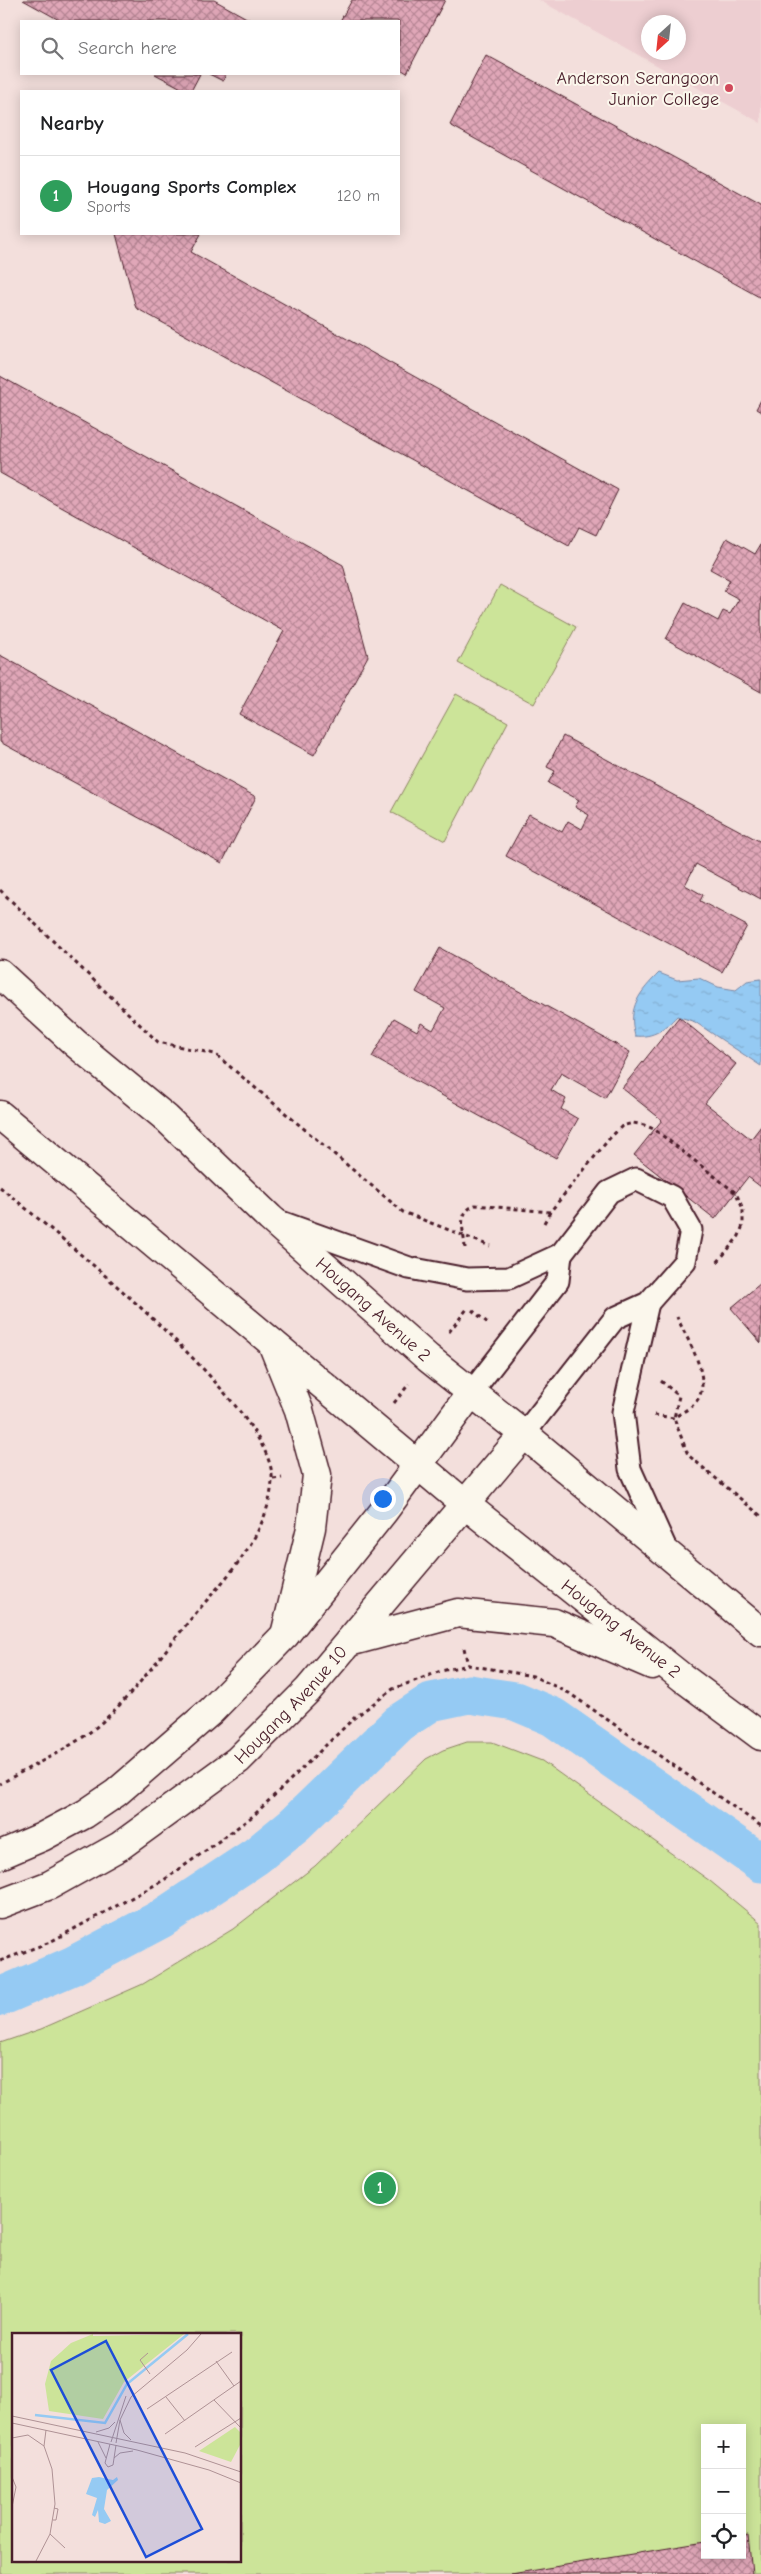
<!DOCTYPE html>
<html lang="en">
<head>
<meta charset="utf-8">
<style>
	body { margin:0; font-family:"Comic Neue",sans-serif; background:#f2f2f2; color:#202124 }
	.controls { position:absolute; right:15px; bottom:15px; display:grid; overflow:hidden; border-radius:0px; box-shadow:0 2px 12px #0003 }
	.controls button { width:45px; height:45px; display:grid; place-items:center; padding:0; border:0; border-bottom:1px solid #e0e0e0; background:#fff; color:#202124; font:25px sans-serif }
	.compass { position:absolute; left:641px; top:15px; width:45px; height:45px; border-radius:50%; background:#fff; box-shadow:0 2px 12px #0003; rotate:207deg }
	.you { position:absolute; left:382px; top:1498px; width:18px; height:18px; margin:-12px; border:4px solid #fff; border-radius:50%; background:#1a73e8; box-shadow:0 0 0 8px #1a73e833 }
	.badge { display:grid; place-items:center; width:32px; height:32px; border-radius:50%; background:#d1495b; color:#fff; font-size:16px; font-weight:700 }
	.pin { position:absolute; translate:-50% -50%; border:2px solid #fff; box-shadow:0 1px 5px #0006 }
	.list { margin:0; padding:0; list-style:none }
	h2 { display:flex; justify-content:space-between; align-items:center; height:65px; margin:0; padding:0 20px; font-size:21px }
	h2 small { font-size:16px; font-weight:400; color:#757577 }
	.list li { display:grid; grid-template-columns:32px 1fr auto; gap:15px; align-items:center; box-sizing:border-box; height:80px; padding:0 20px; border-top:1px solid #e0e0e0 }
	.list b { display:block; font-size:19px; white-space:nowrap }
	.list p { margin:0; font-size:16px; white-space:nowrap; color:#757577 }
	.list em { font-size:16px; font-style:normal; color:#757577 }
	.icon { flex:none; width:28px; height:28px; fill:none; stroke:currentColor; stroke-width:2; stroke-linecap:round; stroke-linejoin:round }
	.map { position:relative; flex:none; width:761px; height:2574px; overflow:hidden }
	.search { position:absolute; background:#fff; box-shadow:0 2px 12px #0003; left:20px; top:20px; width:380px; height:55px; display:flex; align-items:center; gap:12px; box-sizing:border-box; padding:0 18px; border-radius:0px; color:#757577; font-size:19px }
	.panel { position:absolute; background:#fff; box-shadow:0 2px 12px #0003; left:20px; top:90px; width:380px; height:145px; border-radius:0px }
	.map>svg:first-child { display:block }
</style>
</head>
<body>
<div class="map">
<svg width="761" height="2574" viewBox="0 0 761 2574">
	<defs>
		<pattern id="water-ripples" width="26" height="14" patternUnits="userSpaceOnUse" patternTransform="scale(1.25)"><rect width="26" height="14" fill="#95caf3"/><path d="M2 4q2-2 4 0t4 0M15 11q2-2 4 0t4 0" fill="none" stroke="#82add0"/></pattern>
		<pattern id="building-cross-hatch" width="8" height="8" patternUnits="userSpaceOnUse" patternTransform="scale(1.25)"><rect width="8" height="8" fill="#e0a7b8"/><path d="M0 0l8 8M0 8l8-8" fill="none" stroke="#b88796"/></pattern>
	</defs>
	<rect width="100%" height="100%" fill="#f3dfdc"/>
	<filter id="ink" filterUnits="userSpaceOnUse"><feTurbulence type="fractalNoise" baseFrequency=".02" numOctaves="2"/><feDisplacementMap in="SourceGraphic" scale="10" xChannelSelector="R" yChannelSelector="G"/><feConvolveMatrix kernelMatrix="1 2 1 2 8 2 1 2 1" color-interpolation-filters="sRGB"/></filter>
	<g filter="url(#ink)">
		<!-- built -->
		<path fill="#edced1" fill-rule="evenodd" d="M539,0H761V123ZM648,22H678V52H648Z"/>
		<!-- garden -->
		<g fill="#cce499" stroke="#8b8262" fill-rule="evenodd">
			<polygon points="500,585 576,627 534,704 458,663"/>
			<polygon points="456,694 508,722 445,841 391,812"/>
			<path d="M467,1742H492L542,1761L710,1881L761,1923V2574H0V2043L41,2029L143,1984L233,1929L315,1866L426,1759L443,1750ZM14,2334H240V2560H14ZM705,2428H742V2555H705Z"/>
		</g>
		<!-- water -->
		<path fill="url(#water-ripples)" stroke="#7786a3" d="M659,973L677,980L699,978L718,987L736,990L747,981L761,979V1066L695,1022L677,1016C665,1029 654,1038 635,1036C627,1007 640,992 659,973Z"/>
		<g fill="none" stroke-linecap="round" stroke-linejoin="round">
			<!-- canal -->
			<polyline stroke="#95caf3" stroke-width="39" points="0,1997 72,1966 161,1919 256,1856 295,1824 399,1723 431,1702 469,1694 515,1701 553,1717 761,1863"/>
		</g>
		<!-- building -->
		<g fill="url(#building-cross-hatch)" stroke="#4a1f2b">
			<polygon points="23,0 214,0 252,21 61,21"/>
			<polygon points="352,0 445,0 407,73 399,68 399,21 340,21"/>
			<polygon points="486,55 761,205 761,298 450,125"/>
			<polygon points="155,74 200,74 191,91 187,91"/>
			<polygon points="209,74 226,74 223,81"/>
			<polygon points="116,234 201,234 191,252 618,490 596,535 579,527 569,546 136,308"/>
			<polygon points="0,376 343,565 368,656 314,755 239,714 284,631 0,473"/>
			<polygon points="761,400 761,412 756,409"/>
			<polygon points="727,538 755,554 761,544 761,692 666,639 685,603 718,621 723,611 730,614 739,599 724,591 730,580 710,569"/>
			<polygon points="0,655 256,797 222,863 0,742"/>
			<polygon points="563,736 761,842 761,899 696,864 685,885 703,895 700,901 747,926 722,972 506,856 529,814 562,832 568,821 582,829 589,815 575,807 579,800 548,783 555,771 547,767"/>
			<polygon points="440,948 630,1052 605,1098 561,1073 551,1090 566,1099 561,1109 578,1119 556,1158 372,1057 394,1018 417,1031 421,1023 433,1030 445,1008 416,992"/>
			<polygon points="679,1017 736,1064 705,1103 751,1139 761,1126 761,1187 748,1177 715,1219 634,1155 662,1120 622,1088"/>
			<polygon points="761,1283 761,1343 731,1308"/>
			<polygon points="748,2535 752,2574 511,2574 705,2542 705,2555 742,2555 742,2536"/>
		</g>
		<g fill="none" stroke-linecap="round" stroke-linejoin="round">
			<!-- service casing -->
			<g stroke="#4a1f2b" stroke-width="25">
				<g id="service">
					<polyline points="278,1221 409,1268 467,1279 509,1278 561,1254 609,1192 636,1179 672,1197 691,1230 685,1261 648,1303 615,1318 524,1434"/>
					<polyline points="648,1303 623,1412 630,1469 667,1551"/>
					<polyline points="471,1393 558,1281 561,1254"/>
				</g>
			</g>
			<!-- secondary casing -->
			<g stroke="#4a1f2b" stroke-width="31">
				<g id="secondary">
					<polyline points="0,1855 42,1837 85,1814 116,1793 211,1711 285,1635 384,1511 471,1393"/>
					<path id="s1" d="M0,1904L50,1885L120,1846L238,1760L308,1690L524,1434"/>
				</g>
			</g>
			<!-- trunk casing -->
			<g stroke="#4a1f2b" stroke-width="31">
				<g id="trunk">
					<path id="s2" d="M0,974L75,1043L166,1118L270,1218L428,1358L524,1434L761,1632"/>
					<path id="s3" d="M0,1115L466,1505L683,1678L761,1736"/>
					<polyline points="272,1343 299,1410 317,1475 311,1528 285,1635"/>
					<polyline points="349,1642 458,1613 554,1623 652,1665"/>
				</g>
			</g>
			<!-- path -->
			<g stroke="#4a1f2b" stroke-width="3" stroke-dasharray="4 4" stroke-linecap="butt">
				<polyline points="0,890 158,1042 215,1054 403,1212 490,1246"/>
				<path d="M0,1187C56,1234 278,1410 272,1481C268,1536 229,1574 195,1614C165,1650 126,1705 90,1732C63,1752 29,1767 0,1784"/>
				<polyline points="544,1223 550,1212"/>
				<path d="M465,1248C464,1230 456,1214 475,1205L550,1212L609,1139L622,1126L633,1123L644,1125L654,1129L736,1193L743,1209V1225L739,1236L716,1264"/>
				<polyline points="472,1310 489,1324"/>
				<polyline points="449,1332 467,1309"/>
				<polyline points="661,1381 679,1396 674,1418 688,1455 761,1516"/>
				<polyline points="394,1403 409,1384"/>
				<path d="M654,1415L674,1418C680,1413 688,1410 694,1404C716,1382 687,1340 677,1317"/>
				<polyline points="273,1479 282,1478"/>
				<polyline points="464,1648 468,1665"/>
				<polyline points="0,1961 50,1942 164,1880 208,1849 253,1816 354,1718 393,1689 441,1671 468,1665 533,1676 569,1693 761,1826"/>
			</g>
			<!-- service -->
			<use href="#service" stroke="#fbf7ec" stroke-width="21"/>
			<!-- secondary -->
			<use href="#secondary" stroke="#fbf7ec" stroke-width="28"/>
			<!-- trunk -->
			<use href="#trunk" stroke="#fbf7ec" stroke-width="28"/>
		</g>
	</g>
	<!-- markers -->
	<circle fill="#d1495b" stroke="#fbf7ec" stroke-width="2" cx="729" cy="88" r="5"/>
	<g text-anchor="middle" stroke-width="4" stroke-linejoin="round" paint-order="stroke">
		<!-- poi labels -->
		<g font-size="18" fill="#4a1f2b" stroke="#fbf7ec" text-anchor="end">
			<text x="719" y="84">Anderson Serangoon<tspan x="719" dy="21">Junior College</tspan></text>
		</g>
		<!-- street labels -->
		<g font-size="18" fill="#4a1f2b" stroke="#fbf7ec">
			<text dy="6" stroke="none"><textPath href="#s2" startOffset="502">Hougang Avenue 2</textPath></text>
			<text dy="6" stroke="none"><textPath href="#s3" startOffset="806">Hougang Avenue 2</textPath></text>
			<text dy="6" stroke="none"><textPath href="#s1" startOffset="356">Hougang Avenue 10</textPath></text>
		</g>
	</g>
	<!-- overview -->
	<g transform="translate(12 2333)">
		<rect width="229" height="229" fill="#f3dfdc"/>
		<path d="M223,94L229,100V110L219,129L187,118Z" fill="#cce499"/>
		<path d="M81,1V3L172,1L112,49L91,86L37,78L33,51L39,28L59,10Z" fill="#cce499"/>
		<path d="M87,144L101,147L105,144L106,147L95,157L92,176L99,188L93,191L87,189L86,177L83,184L80,182L85,165L74,161L80,145Z" fill="#95caf3"/>
		<path fill="none" stroke="#95caf3" stroke-width="2.5" d="M23,82L93,90L115,51L176,1"/>
		<path fill="none" stroke="#af9295" stroke-width="1" d="M136,20L128,27L138,41M204,28L222,53M154,64L173,88M202,67L229,95M135,76L220,19M0,83L173,120L229,139M108,87L112,100L119,107M0,90L125,117L197,137L229,150M84,99L97,95L103,89M153,101L229,48M0,105L16,102L32,113M86,109L94,125M99,109L114,63M104,110L108,87L119,64L175,17L189,1M98,111L93,130L96,134L101,132L104,112M183,114L229,85M102,125L108,120L121,118M0,144L4,154L0,174M41,187H44L46,176L42,175M38,201L53,215M24,228L38,201L43,171L40,136L32,113L34,97"/>
		<path fill="#1d4ed8" fill-opacity="0.15" stroke="#1d4ed8" stroke-width="2.5" d="M94,8L190,196L134,224L39,37Z"/>
		<rect width="229" height="229" fill="none" stroke="#4a1f2b" stroke-width="2.5"/>
	</g>
</svg>
<div class="controls">
<button>+</button>
<button>−</button>
<button><svg class="icon" aria-label="locate" viewBox="0 0 24 24"><circle cx="12" cy="12" r="6"/><path d="M12 2v4M12 18v4M2 12h4M18 12h4"/></svg></button>
</div>
<svg class="compass" viewBox="-18 -18 36 36"><path d="M0-13l5 13h-10z" fill="#e53935"/><path d="M0 13l5-13h-10z" fill="#757577"/></svg>
<div class="you"></div>
<div class="pin badge" style="left:380px;top:2188px;background:#2e9e5b">1</div>
<div class="search"><svg class="icon" aria-label="search" viewBox="0 0 24 24"><circle cx="10" cy="10" r="6"/><path d="M15 15l6 6"/></svg>Search here</div>
<section class="panel">
<h2>Nearby<small></small></h2>
<ul class="list">
<li><span class="badge" style="background:#2e9e5b">1</span><div><b>Hougang Sports Complex</b><p>Sports</p></div><em>120 m</em></li>
</ul>
</section>
</div>
</body>
</html>
